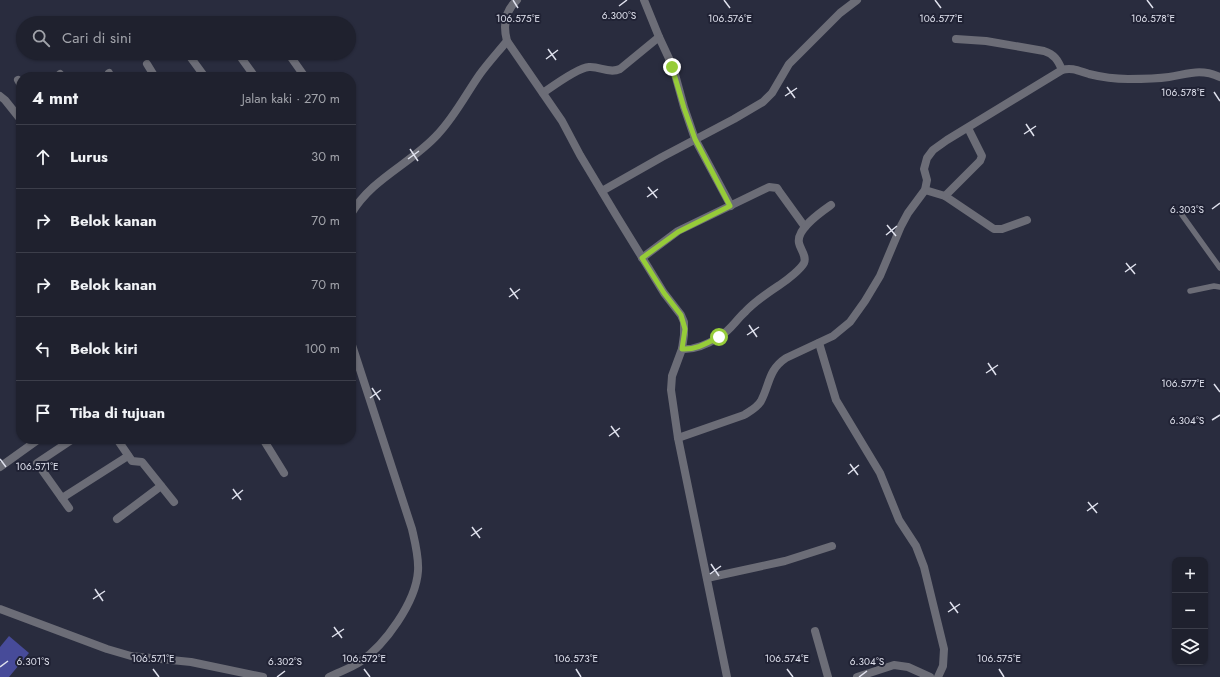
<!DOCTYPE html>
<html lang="id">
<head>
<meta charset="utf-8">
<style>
	body { margin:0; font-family:Jost,sans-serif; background:#2c2e3a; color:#f1f3f6 }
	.controls { position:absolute; right:12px; bottom:12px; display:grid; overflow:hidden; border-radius:8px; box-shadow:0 1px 3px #0004 }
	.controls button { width:36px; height:36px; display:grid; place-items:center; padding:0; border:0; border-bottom:1px solid #3c3e4a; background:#1f212e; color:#f1f3f6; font:20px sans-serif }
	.stop { position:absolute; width:12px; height:12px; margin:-9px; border:3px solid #96cc39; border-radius:50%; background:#fff }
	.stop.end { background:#96cc39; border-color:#fff; box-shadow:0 1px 4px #0008 }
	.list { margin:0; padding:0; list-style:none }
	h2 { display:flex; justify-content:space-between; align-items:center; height:52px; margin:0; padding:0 16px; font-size:17px }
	h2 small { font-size:13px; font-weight:400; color:#a1a3aa }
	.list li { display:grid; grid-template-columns:26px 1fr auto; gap:12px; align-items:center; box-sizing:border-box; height:64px; padding:0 16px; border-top:1px solid #3c3e4a }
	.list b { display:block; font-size:15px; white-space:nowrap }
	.list em { font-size:13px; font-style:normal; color:#a1a3aa }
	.icon { flex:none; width:22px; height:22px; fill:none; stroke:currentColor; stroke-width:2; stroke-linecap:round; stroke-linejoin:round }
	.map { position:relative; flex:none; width:1220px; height:677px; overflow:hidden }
	.search { position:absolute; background:#1f212e; box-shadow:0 1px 3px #0004; left:16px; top:16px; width:340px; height:44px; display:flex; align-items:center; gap:10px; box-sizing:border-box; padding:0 14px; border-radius:22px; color:#a1a3aa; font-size:15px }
	.panel { position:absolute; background:#1f212e; box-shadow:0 1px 3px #0004; left:16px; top:72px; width:340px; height:372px; border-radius:16px }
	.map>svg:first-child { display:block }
</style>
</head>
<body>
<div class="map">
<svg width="1220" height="677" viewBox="0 0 1220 677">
	<rect width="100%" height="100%" fill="#292c3e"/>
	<!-- building -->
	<polygon fill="#474b99" points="9,636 29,653 9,677 0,677 0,647"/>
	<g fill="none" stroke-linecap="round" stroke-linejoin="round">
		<!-- service -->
		<g stroke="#6c6d77" stroke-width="5.5">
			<polyline points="1182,215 1220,268"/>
			<polyline points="1190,291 1214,286 1220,287"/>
		</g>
		<!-- minor -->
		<g stroke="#6c6d77" stroke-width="8">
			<polyline points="644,0 659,37"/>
			<path d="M956,39L986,41L1044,51C1054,54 1058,60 1062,70"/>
			<polyline points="288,53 305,77"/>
			<polyline points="191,58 205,77"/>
			<polyline points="242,59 255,77"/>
			<polyline points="147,64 155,77"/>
			<polyline points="109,73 111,77"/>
			<polyline points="60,74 62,77"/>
			<polyline points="18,80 21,85"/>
			<path d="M543,93C553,86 577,68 589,67C600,66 609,74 620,69L659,37L673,67L684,107L695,139L731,206"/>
			<polyline points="0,96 5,100 21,120"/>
			<polyline points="925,190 945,196 994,229 1002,229 1027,220"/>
			<polyline points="602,191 662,157 734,119 763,102 772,93 789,64 840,13 857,0"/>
			<polyline points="945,196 980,161 982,156 968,128"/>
			<polyline points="642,258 678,231 769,187 777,188 779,191 805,227"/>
			<polyline points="819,343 836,400 880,473 899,520 916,546 924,567 944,649 943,666 938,677"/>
			<path d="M682,349C695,350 708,344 719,337C730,331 736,320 745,312C755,301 769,292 781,284C787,280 801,269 804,263C807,256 800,249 799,243C796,229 821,212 831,205"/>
			<path d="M678,438L744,415C750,411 757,408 761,401C770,384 768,370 786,358L833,336L850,322L865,301L880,276L901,226L908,213L925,190L927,180L924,169L927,158L933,150L947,140L1062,70C1072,67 1079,71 1089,74C1101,77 1116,79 1128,79C1142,79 1155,79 1169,77C1188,74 1200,68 1220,77"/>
			<polyline points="117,439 132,461 142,462 174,502"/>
			<polyline points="263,439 284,473"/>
			<polyline points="0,467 39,439"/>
			<polyline points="62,498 128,456"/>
			<polyline points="69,508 37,463 73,439"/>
			<polyline points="117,519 161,486"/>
			<polyline points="707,578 785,561 832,546"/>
			<polyline points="815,631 828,677"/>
			<polyline points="857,677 894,665 908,667 930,677"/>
		</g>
		<!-- tertiary -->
		<g stroke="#6c6d77" stroke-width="8">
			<path d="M517,0C505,11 503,26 507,41L562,121L580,155L616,215L664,293L681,315L684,322V335L682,349L672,376L671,390L678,438L727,677"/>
			<path d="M351,214C372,178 411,164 438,134C455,116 466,94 480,74C488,63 498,52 507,41"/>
			<polyline points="0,609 107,649 131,656 191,662 263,677"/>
			<path d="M329,677C339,672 351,668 360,662C385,645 416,602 418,571C419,557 415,542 412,529L351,342"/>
		</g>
	</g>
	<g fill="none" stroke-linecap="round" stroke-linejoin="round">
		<!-- route -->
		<path stroke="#96cc39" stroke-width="5" d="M672,67L684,108L695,139L730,206L678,232L642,258L664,293L681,315L685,329L682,349C696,350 707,343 719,337"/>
	</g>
	<!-- ticks -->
	<path fill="none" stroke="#dfe1ed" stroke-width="1.5" d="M513,0L518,8M724,0L730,8M935,0L941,8M1147,0L1153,8M619,6L627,0M548,49L556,60M546,59L558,50M787,87L795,98M1214,92L1220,101M785,96L797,88M1026,124L1034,136M1024,134L1036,126M410,149L418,161M408,159L419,151M648,187L657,198M647,197L658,189M1212,209L1220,203M887,225L896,236M886,235L897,226M1126,263L1135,274M1125,272L1136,264M510,288L518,299M509,297L520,289M749,325L757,337M747,335L759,327M988,363L996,375M986,373L998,365M1214,384L1220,392M372,388L380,400M370,398L381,390M1212,420L1220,415M611,426L619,437M609,436L620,428M0,459L6,467M850,464L858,475M848,474L859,465M233,489L241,500M232,499L243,490M1088,502L1097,513M1087,511L1098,503M472,527L480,538M471,536L482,528M711,564L719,576M710,574L721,566M95,589L103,601M93,599L105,591M950,602L958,613M948,612L960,604M334,627L342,638M332,637L344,629M0,667L8,661M153,669L159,677M364,669L370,677M576,669L581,677M787,669L793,677M999,669L1004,677M277,677L285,671M859,677L867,671"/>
	<g font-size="10" text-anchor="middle" fill="#dfe1ed" stroke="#202234" stroke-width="4" stroke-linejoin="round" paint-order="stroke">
		<text x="619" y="19">6.300°S</text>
		<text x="518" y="22">106.575°E</text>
		<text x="730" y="22">106.576°E</text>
		<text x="941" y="22">106.577°E</text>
		<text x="1153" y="22">106.578°E</text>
		<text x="1183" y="96">106.578°E</text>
		<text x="1187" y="213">6.303°S</text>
		<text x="1183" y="387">106.577°E</text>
		<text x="1187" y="424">6.304°S</text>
		<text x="37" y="470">106.571°E</text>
		<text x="153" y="662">106.571°E</text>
		<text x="364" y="662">106.572°E</text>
		<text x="576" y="662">106.573°E</text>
		<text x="787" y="662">106.574°E</text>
		<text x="999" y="662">106.575°E</text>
		<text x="33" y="665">6.301°S</text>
		<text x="285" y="665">6.302°S</text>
		<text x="867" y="665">6.304°S</text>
	</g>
</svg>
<div class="controls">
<button>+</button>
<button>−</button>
<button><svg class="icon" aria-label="layers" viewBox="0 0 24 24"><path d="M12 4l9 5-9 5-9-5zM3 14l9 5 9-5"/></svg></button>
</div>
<div class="stop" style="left:719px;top:337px"></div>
<div class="stop end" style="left:672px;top:67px"></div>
<div class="search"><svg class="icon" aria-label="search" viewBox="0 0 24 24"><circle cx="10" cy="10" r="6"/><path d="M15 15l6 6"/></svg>Cari di sini</div>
<section class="panel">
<h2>4 mnt<small>Jalan kaki · 270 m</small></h2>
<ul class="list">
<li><svg class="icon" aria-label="ahead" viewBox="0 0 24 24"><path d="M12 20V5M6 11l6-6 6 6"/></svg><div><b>Lurus</b></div><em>30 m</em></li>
<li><svg class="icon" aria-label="right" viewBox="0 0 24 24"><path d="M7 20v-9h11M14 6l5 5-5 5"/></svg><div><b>Belok kanan</b></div><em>70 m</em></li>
<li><svg class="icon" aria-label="right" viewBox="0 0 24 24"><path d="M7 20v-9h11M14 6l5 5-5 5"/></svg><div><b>Belok kanan</b></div><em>70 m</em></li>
<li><svg class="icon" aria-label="left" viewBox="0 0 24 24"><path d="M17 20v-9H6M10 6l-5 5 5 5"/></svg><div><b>Belok kiri</b></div><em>100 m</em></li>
<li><svg class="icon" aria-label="arrive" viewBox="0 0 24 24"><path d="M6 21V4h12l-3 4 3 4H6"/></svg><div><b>Tiba di tujuan</b></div></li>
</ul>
</section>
</div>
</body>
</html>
